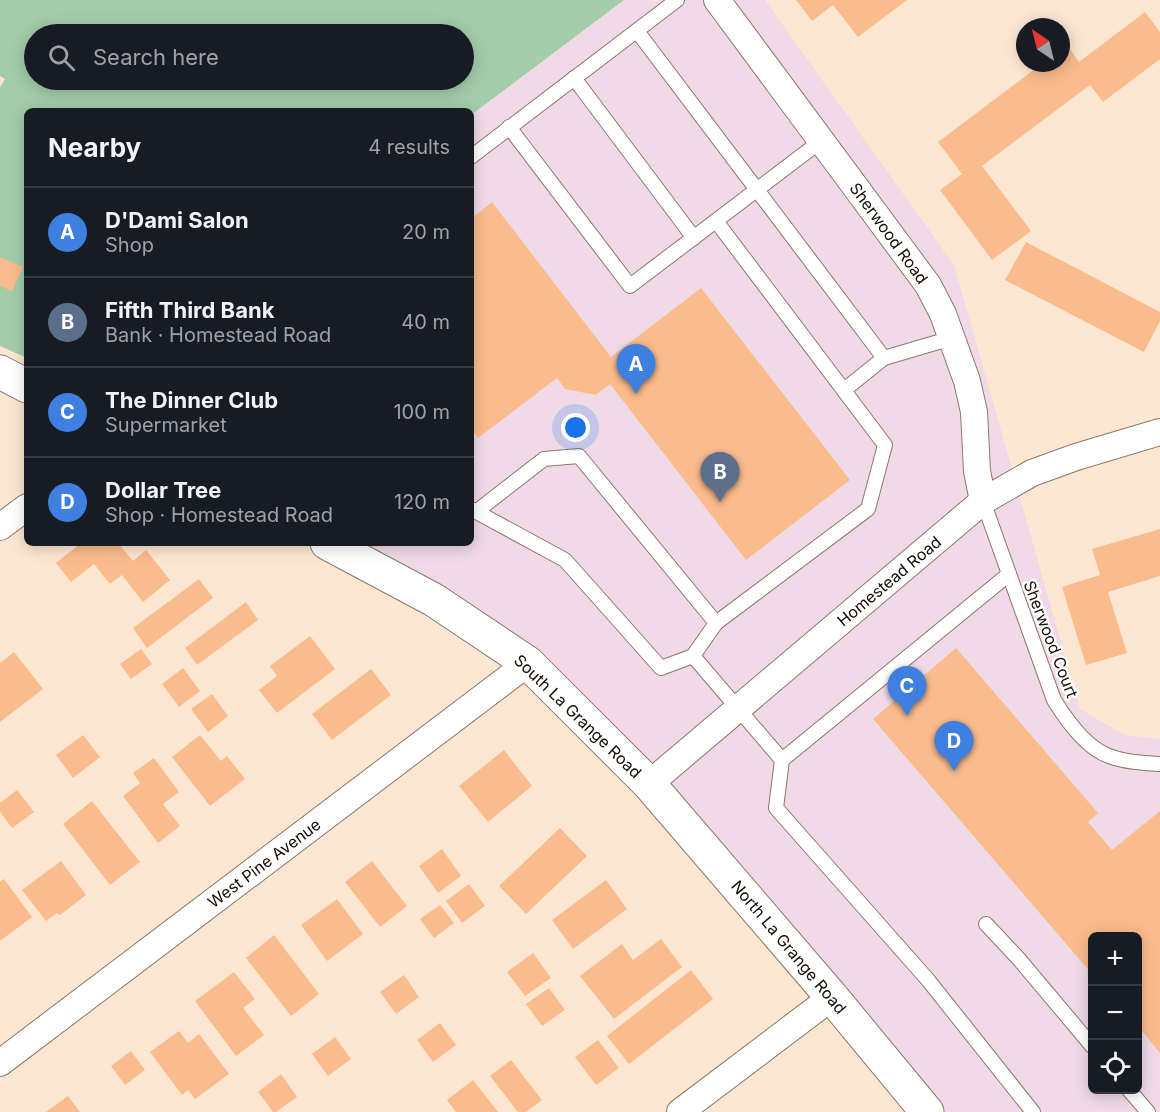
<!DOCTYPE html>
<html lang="en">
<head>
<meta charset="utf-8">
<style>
	body { margin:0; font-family:Inter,sans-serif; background:#242831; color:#f1f3f6 }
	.controls { position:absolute; right:18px; bottom:18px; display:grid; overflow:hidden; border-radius:9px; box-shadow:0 3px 15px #0003 }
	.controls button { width:54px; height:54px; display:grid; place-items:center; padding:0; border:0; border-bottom:2px solid #363941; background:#171b24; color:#f1f3f6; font:30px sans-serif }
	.compass { position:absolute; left:1016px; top:18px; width:54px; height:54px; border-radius:50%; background:#171b24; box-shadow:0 3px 15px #0003; rotate:325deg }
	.you { position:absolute; left:576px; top:428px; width:21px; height:21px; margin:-15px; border:4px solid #fff; border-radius:50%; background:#1a73e8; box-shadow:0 0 0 9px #1a73e833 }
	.badge { display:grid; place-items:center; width:39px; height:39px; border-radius:50%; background:#d93025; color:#fff; font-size:20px; font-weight:700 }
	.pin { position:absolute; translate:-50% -50px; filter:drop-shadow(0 2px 3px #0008) }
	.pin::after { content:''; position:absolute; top:32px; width:21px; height:18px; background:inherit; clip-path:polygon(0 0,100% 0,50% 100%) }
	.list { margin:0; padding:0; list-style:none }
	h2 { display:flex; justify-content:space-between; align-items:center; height:78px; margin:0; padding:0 24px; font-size:26px }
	h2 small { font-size:20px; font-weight:400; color:#9ea1a6 }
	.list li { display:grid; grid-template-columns:39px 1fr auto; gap:18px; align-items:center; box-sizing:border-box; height:90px; padding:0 24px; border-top:2px solid #363941 }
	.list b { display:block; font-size:22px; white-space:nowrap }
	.list p { margin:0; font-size:20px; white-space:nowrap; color:#9ea1a6 }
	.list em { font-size:20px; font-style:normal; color:#9ea1a6 }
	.icon { flex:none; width:33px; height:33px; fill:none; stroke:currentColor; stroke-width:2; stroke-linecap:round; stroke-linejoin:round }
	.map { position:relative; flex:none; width:1160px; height:1112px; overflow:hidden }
	.search { position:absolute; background:#171b24; box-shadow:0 3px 15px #0003; left:24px; top:24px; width:450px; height:66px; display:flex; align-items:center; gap:15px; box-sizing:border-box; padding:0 21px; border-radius:33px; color:#9ea1a6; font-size:22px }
	.panel { position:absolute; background:#171b24; box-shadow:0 3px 15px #0003; left:24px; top:108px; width:450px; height:438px; border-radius:9px }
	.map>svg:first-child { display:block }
</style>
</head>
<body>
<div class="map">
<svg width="1160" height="1112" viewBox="0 0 1160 1112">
	<rect width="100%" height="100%" fill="#fee7d2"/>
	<!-- commercial -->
	<path fill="#f0dae8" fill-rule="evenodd" d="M624,0H650L656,2L658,0H765L954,265L1080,709L1125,735L1160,739V1112H932L532,659L339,543H471V115ZM1092,936H1138V1090H1092Z"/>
	<!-- green -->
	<path fill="#a3cca9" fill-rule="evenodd" d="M0,0H624L471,115V111H27V358L0,346V87L5,79L0,76ZM34,34H464V80H34Z"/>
	<!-- building -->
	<g fill="#fbbc8d">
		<polygon points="796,0 907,0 858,37 833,5 812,21"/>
		<polygon points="1145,12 1160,32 1160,59 1103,102 1090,85 982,166 1031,231 992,260 940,190 962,174 938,142 1043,63 1061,63 1061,50 1067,45 1079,62"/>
		<polygon points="492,202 611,357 701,288 850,480 746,560 610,384 596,395 565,389 557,378 478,438 471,429 471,219"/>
		<polygon points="1026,242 1160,312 1160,321 1144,352 1005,280"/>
		<polygon points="0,257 23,267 12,291 0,286"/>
		<polygon points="1160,529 1160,576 1108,592 1127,653 1086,665 1062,587 1100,575 1092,549"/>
		<polygon points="81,543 118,543 133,561 146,550 170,580 143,602 122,575 110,584 94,564 71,582 56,563"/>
		<polygon points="199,579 213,598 147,648 133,628"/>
		<polygon points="246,602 258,620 197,665 185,648"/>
		<polygon points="310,636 335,669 277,713 259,690 277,676 270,666"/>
		<polygon points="956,648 1098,813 1088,822 1112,850 1160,811 1160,1053 1138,1026 1138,936 1092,936 1092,974 873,719"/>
		<polygon points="141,649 152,664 131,679 120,664"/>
		<polygon points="14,652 43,689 0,722 0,663"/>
		<polygon points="183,668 200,691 179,707 162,684"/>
		<polygon points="371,669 391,695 332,740 312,714"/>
		<polygon points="212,694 228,716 208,732 191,709"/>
		<polygon points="83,735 100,757 73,778 56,755"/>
		<polygon points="200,735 221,761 227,756 245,779 210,806 172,757"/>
		<polygon points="504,750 532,786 488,822 459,786"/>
		<polygon points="154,758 179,792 163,804 180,826 158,843 123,796 140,783 133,773"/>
		<polygon points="17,790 34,812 12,828 0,812 0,803"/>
		<polygon points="92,801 140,862 110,885 63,824"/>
		<polygon points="560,828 587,856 526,914 499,886"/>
		<polygon points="442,849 461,876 438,893 419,866"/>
		<polygon points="61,861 86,895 60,915 57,913 46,921 22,890"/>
		<polygon points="372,861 407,906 380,927 345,882"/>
		<polygon points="4,879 32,917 0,941 0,882"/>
		<polygon points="606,880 627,909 573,949 552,920"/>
		<polygon points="469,884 485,906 462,923 446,901"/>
		<polygon points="337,899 363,934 327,961 301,925"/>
		<polygon points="440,905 454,923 434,938 420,919"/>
		<polygon points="274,935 319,994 291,1016 246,958"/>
		<polygon points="661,939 682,967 614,1019 580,976 622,944 633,960"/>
		<polygon points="533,953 551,978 525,996 507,972"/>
		<polygon points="691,970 713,999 629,1064 607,1036"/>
		<polygon points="234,972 255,999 243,1008 264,1035 236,1056 195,1001"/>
		<polygon points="404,975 419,997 396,1014 380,992"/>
		<polygon points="549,988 565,1010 542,1026 526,1004"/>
		<polygon points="440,1023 456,1045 433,1062 417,1040"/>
		<polygon points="179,1031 188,1043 199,1034 229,1074 195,1099 188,1090 182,1095 150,1052"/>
		<polygon points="335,1037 351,1059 328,1076 312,1054"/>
		<polygon points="598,1040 619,1068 596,1085 575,1057"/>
		<polygon points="131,1051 145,1070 125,1085 111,1066"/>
		<polygon points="511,1060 542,1100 526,1112 518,1112 490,1076"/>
		<polygon points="281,1074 297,1097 276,1112 273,1112 258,1092"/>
		<polygon points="473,1080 498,1112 456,1112 447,1100"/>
		<polygon points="68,1096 80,1112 46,1112"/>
	</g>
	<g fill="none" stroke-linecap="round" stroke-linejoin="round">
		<!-- lane casing -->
		<g stroke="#8d7866" stroke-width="16">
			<g id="lane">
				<polyline points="637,31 884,358"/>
				<polyline points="574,78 694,238"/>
				<polyline points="509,127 630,286 821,141"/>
				<polyline points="471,157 677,0"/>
				<polyline points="844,390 884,358 952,338"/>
				<path d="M983,501L1054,700C1067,721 1086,748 1109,756C1125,762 1143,763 1160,764"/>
				<polyline points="471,509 565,560 661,668 693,656 716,623 868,509 885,445 716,221"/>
				<polyline points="477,511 544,459 579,456 716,623"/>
				<polyline points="1009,574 782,760 776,808 928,980 1033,1112"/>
				<polyline points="693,656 782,760"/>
				<polyline points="986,924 1018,958 1092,1046"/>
				<polyline points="1129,1090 1148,1112"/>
			</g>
		</g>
		<!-- street casing -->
		<g stroke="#8d7866" stroke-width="28">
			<g id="street">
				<polyline points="717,0 928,285 943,314 967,381 974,412 977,471 983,501"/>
				<polyline points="0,527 27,507"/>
				<polyline points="649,784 983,501 1032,473 1076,457 1160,432"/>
				<polyline points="0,1063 528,663"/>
				<polyline points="680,1112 832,997"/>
			</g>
		</g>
		<!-- primary casing -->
		<g stroke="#8d7866" stroke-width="35">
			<g id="primary">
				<polyline points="0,372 27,386"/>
				<polyline points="327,543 434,600 528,663 649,784 832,997 927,1112"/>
			</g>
		</g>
		<!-- lane -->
		<use href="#lane" stroke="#fff" stroke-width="14"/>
		<!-- street -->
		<use href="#street" stroke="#fff" stroke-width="26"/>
		<!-- primary -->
		<use href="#primary" stroke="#fff" stroke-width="33"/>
	</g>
	<g text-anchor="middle" stroke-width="5" stroke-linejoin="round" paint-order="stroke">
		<!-- street labels -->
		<g font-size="16" fill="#140d06" stroke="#fff">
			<text transform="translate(889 233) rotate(54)" y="6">Sherwood Road</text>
			<text transform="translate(889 581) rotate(-40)" y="6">Homestead Road</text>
			<text transform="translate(1051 639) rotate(69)" y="6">Sherwood Court</text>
			<text transform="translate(578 716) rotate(44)" y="6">South La Grange Road</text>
			<text transform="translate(264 863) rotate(-37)" y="6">West Pine Avenue</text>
			<text transform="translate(789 947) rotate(50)" y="6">North La Grange Road</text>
		</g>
	</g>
</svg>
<div class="controls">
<button>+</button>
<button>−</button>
<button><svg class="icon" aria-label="locate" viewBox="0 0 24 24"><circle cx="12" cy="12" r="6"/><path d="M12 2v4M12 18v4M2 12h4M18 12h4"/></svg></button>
</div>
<svg class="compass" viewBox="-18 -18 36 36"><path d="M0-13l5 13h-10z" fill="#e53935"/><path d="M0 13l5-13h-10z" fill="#9ea1a6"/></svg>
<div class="you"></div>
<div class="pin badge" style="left:636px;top:394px;background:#3f7fe0">A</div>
<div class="pin badge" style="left:720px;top:502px;background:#5c6f8a">B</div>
<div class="pin badge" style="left:907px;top:716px;background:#3f7fe0">C</div>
<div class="pin badge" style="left:954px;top:771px;background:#3f7fe0">D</div>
<div class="search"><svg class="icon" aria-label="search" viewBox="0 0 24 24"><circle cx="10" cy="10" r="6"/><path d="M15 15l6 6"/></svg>Search here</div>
<section class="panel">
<h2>Nearby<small>4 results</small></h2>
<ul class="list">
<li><span class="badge" style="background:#3f7fe0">A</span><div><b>D'Dami Salon</b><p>Shop</p></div><em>20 m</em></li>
<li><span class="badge" style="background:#5c6f8a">B</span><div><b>Fifth Third Bank</b><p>Bank · Homestead Road</p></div><em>40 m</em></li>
<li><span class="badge" style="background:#3f7fe0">C</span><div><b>The Dinner Club</b><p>Supermarket</p></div><em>100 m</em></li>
<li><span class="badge" style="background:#3f7fe0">D</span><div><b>Dollar Tree</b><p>Shop · Homestead Road</p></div><em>120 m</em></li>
</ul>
</section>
</div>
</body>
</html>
